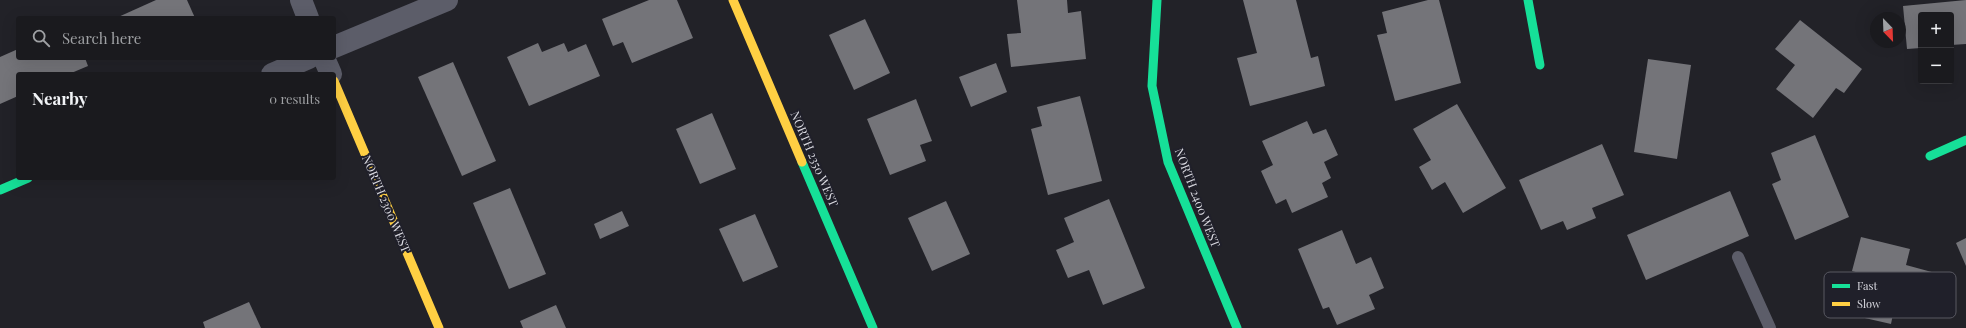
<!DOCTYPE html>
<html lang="en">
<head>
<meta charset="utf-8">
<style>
	body { margin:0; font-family:"Playfair Display",serif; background:#27272b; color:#f1f3f6 }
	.controls { position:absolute; right:12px; top:12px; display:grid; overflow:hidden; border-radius:4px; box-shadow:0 4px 16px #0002 }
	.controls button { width:36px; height:36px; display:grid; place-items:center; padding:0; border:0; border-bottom:1px solid #38383c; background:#1a1a1e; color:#f1f3f6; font:20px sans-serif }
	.compass { position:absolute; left:1870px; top:12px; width:36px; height:36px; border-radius:50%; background:#1a1a1e; box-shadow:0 4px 16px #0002; rotate:157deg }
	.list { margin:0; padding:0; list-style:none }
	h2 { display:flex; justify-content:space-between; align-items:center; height:52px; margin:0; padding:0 16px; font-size:17px }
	h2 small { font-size:13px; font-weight:400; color:#9fa1a4 }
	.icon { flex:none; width:22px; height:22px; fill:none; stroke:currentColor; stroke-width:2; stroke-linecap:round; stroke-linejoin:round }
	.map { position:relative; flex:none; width:1966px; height:328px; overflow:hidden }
	.search { position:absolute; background:#1a1a1e; box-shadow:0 4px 16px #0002; left:16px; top:16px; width:320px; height:44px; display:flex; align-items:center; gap:10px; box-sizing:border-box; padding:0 14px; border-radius:4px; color:#9fa1a4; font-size:15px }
	.panel { position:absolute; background:#1a1a1e; box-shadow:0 4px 16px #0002; left:16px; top:72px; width:320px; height:108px; border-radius:4px }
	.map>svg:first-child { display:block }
</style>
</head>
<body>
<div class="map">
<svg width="1966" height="328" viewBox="0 0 1966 328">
	<rect width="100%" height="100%" fill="#222228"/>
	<!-- building -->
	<g fill="#747479">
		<polygon points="156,0 187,0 195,18 116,18"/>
		<polygon points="649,0 677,0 693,38 632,63 623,42 613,46 602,19"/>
		<polygon points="1017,0 1067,0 1068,13 1081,11 1086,59 1011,67 1007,34 1021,33"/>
		<polygon points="1243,0 1296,0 1311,58 1318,56 1325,86 1250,106 1237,58 1257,53"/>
		<polygon points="1428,0 1439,0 1461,83 1395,101 1377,35 1387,33 1382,12"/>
		<polygon points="1966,0 1966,44 1951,45 1951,15 1921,15 1921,48 1907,49 1903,6"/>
		<polygon points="865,19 890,73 854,90 829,35"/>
		<polygon points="1800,20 1862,69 1844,93 1836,88 1813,118 1776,89 1795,65 1775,49"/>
		<polygon points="538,43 542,52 564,43 568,52 586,44 600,76 529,106 507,57"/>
		<polygon points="18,49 18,58 85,58 88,66 69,74 18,74 18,96 0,104 0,57"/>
		<polygon points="1648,59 1691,65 1677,159 1634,152"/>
		<polygon points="453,62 496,161 462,176 418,77"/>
		<polygon points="996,63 1007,92 971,107 959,77"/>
		<polygon points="1080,96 1102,181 1048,195 1031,129 1042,126 1037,107"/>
		<polygon points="916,99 932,141 920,145 926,161 890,175 867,119"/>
		<polygon points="1457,104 1506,188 1463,213 1445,182 1432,190 1419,167 1431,160 1413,129"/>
		<polygon points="712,113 736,169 700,184 676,129"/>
		<polygon points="1307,121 1313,134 1326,129 1338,155 1324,162 1331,178 1322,183 1328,197 1292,213 1286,199 1276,204 1261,171 1273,165 1262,141"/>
		<polygon points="1815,135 1849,217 1795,240 1772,184 1781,180 1771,153"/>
		<polygon points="1602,144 1624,195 1592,208 1596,218 1567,230 1563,221 1541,230 1519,180"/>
		<polygon points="510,188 546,274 509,289 473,203"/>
		<polygon points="1730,191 1749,236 1646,280 1627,235"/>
		<polygon points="1109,199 1145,288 1103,305 1089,270 1068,278 1056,250 1074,242 1064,218"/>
		<polygon points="946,201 970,254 932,271 908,218"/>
		<polygon points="622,211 629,226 600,239 594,224"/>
		<polygon points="755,214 778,267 743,282 719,229"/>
		<polygon points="1342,230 1356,264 1371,257 1384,288 1369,295 1375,309 1337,325 1329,307 1323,309 1298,249"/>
		<polygon points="1861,237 1910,249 1906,265 1939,274 1928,318 1894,309 1891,324 1856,316 1866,275 1852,271"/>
		<polygon points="1966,238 1966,266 1956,243"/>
		<polygon points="249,302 261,328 205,328 203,322"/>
		<polygon points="556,305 566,328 523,328 520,321"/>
	</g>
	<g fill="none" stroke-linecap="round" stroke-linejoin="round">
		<!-- lane -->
		<polyline stroke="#5c5d69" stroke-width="12" points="1738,257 1770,328"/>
		<!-- street -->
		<g stroke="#5c5d69" stroke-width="22">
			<polyline points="301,0 308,18"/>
			<polyline points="334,47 447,0"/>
			<polyline points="324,58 331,74"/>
			<polyline points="272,74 309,58"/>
		</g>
		<!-- fast -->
		<g stroke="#16e098" stroke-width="9">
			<polyline points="1157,0 1152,86 1168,162 1237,328"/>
			<polyline points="1528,0 1540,65"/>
			<polyline points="1930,156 1966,140"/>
			<polyline points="802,162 873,328"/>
			<polyline points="0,190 28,178"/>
		</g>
		<!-- slow -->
		<g stroke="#ffcf43" stroke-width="9">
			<polyline points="733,0 802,162"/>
			<polyline points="334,81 439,328"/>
		</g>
	</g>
	<g text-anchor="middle" stroke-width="4" stroke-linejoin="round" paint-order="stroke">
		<!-- street labels -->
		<g font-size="12" fill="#dadae1" stroke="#20202a">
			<text transform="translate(814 159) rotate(67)" y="4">NORTH 2350 WEST</text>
			<text transform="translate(1197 198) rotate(69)" y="4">NORTH 2400 WEST</text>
			<text transform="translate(386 204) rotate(67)" y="4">NORTH 2300 WEST</text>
		</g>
	</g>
	<!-- legend -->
	<rect x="1824" y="272" width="132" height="46" rx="6" fill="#20202a" stroke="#585861" stroke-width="1"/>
	<rect x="1832" y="284" width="18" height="4" fill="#16e098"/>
	<rect x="1832" y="302" width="18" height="4" fill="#ffcf43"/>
	<g font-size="11" fill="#dadae1">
		<text x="1857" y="290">Fast</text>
		<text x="1857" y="308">Slow</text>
	</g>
</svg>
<div class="controls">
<button>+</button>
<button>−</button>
</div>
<svg class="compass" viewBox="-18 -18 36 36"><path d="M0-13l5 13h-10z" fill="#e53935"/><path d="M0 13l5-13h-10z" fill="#9fa1a4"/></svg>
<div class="search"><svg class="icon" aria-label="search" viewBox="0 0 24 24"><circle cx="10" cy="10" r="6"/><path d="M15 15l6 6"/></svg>Search here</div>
<section class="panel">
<h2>Nearby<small>0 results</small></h2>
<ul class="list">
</ul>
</section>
</div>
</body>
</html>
